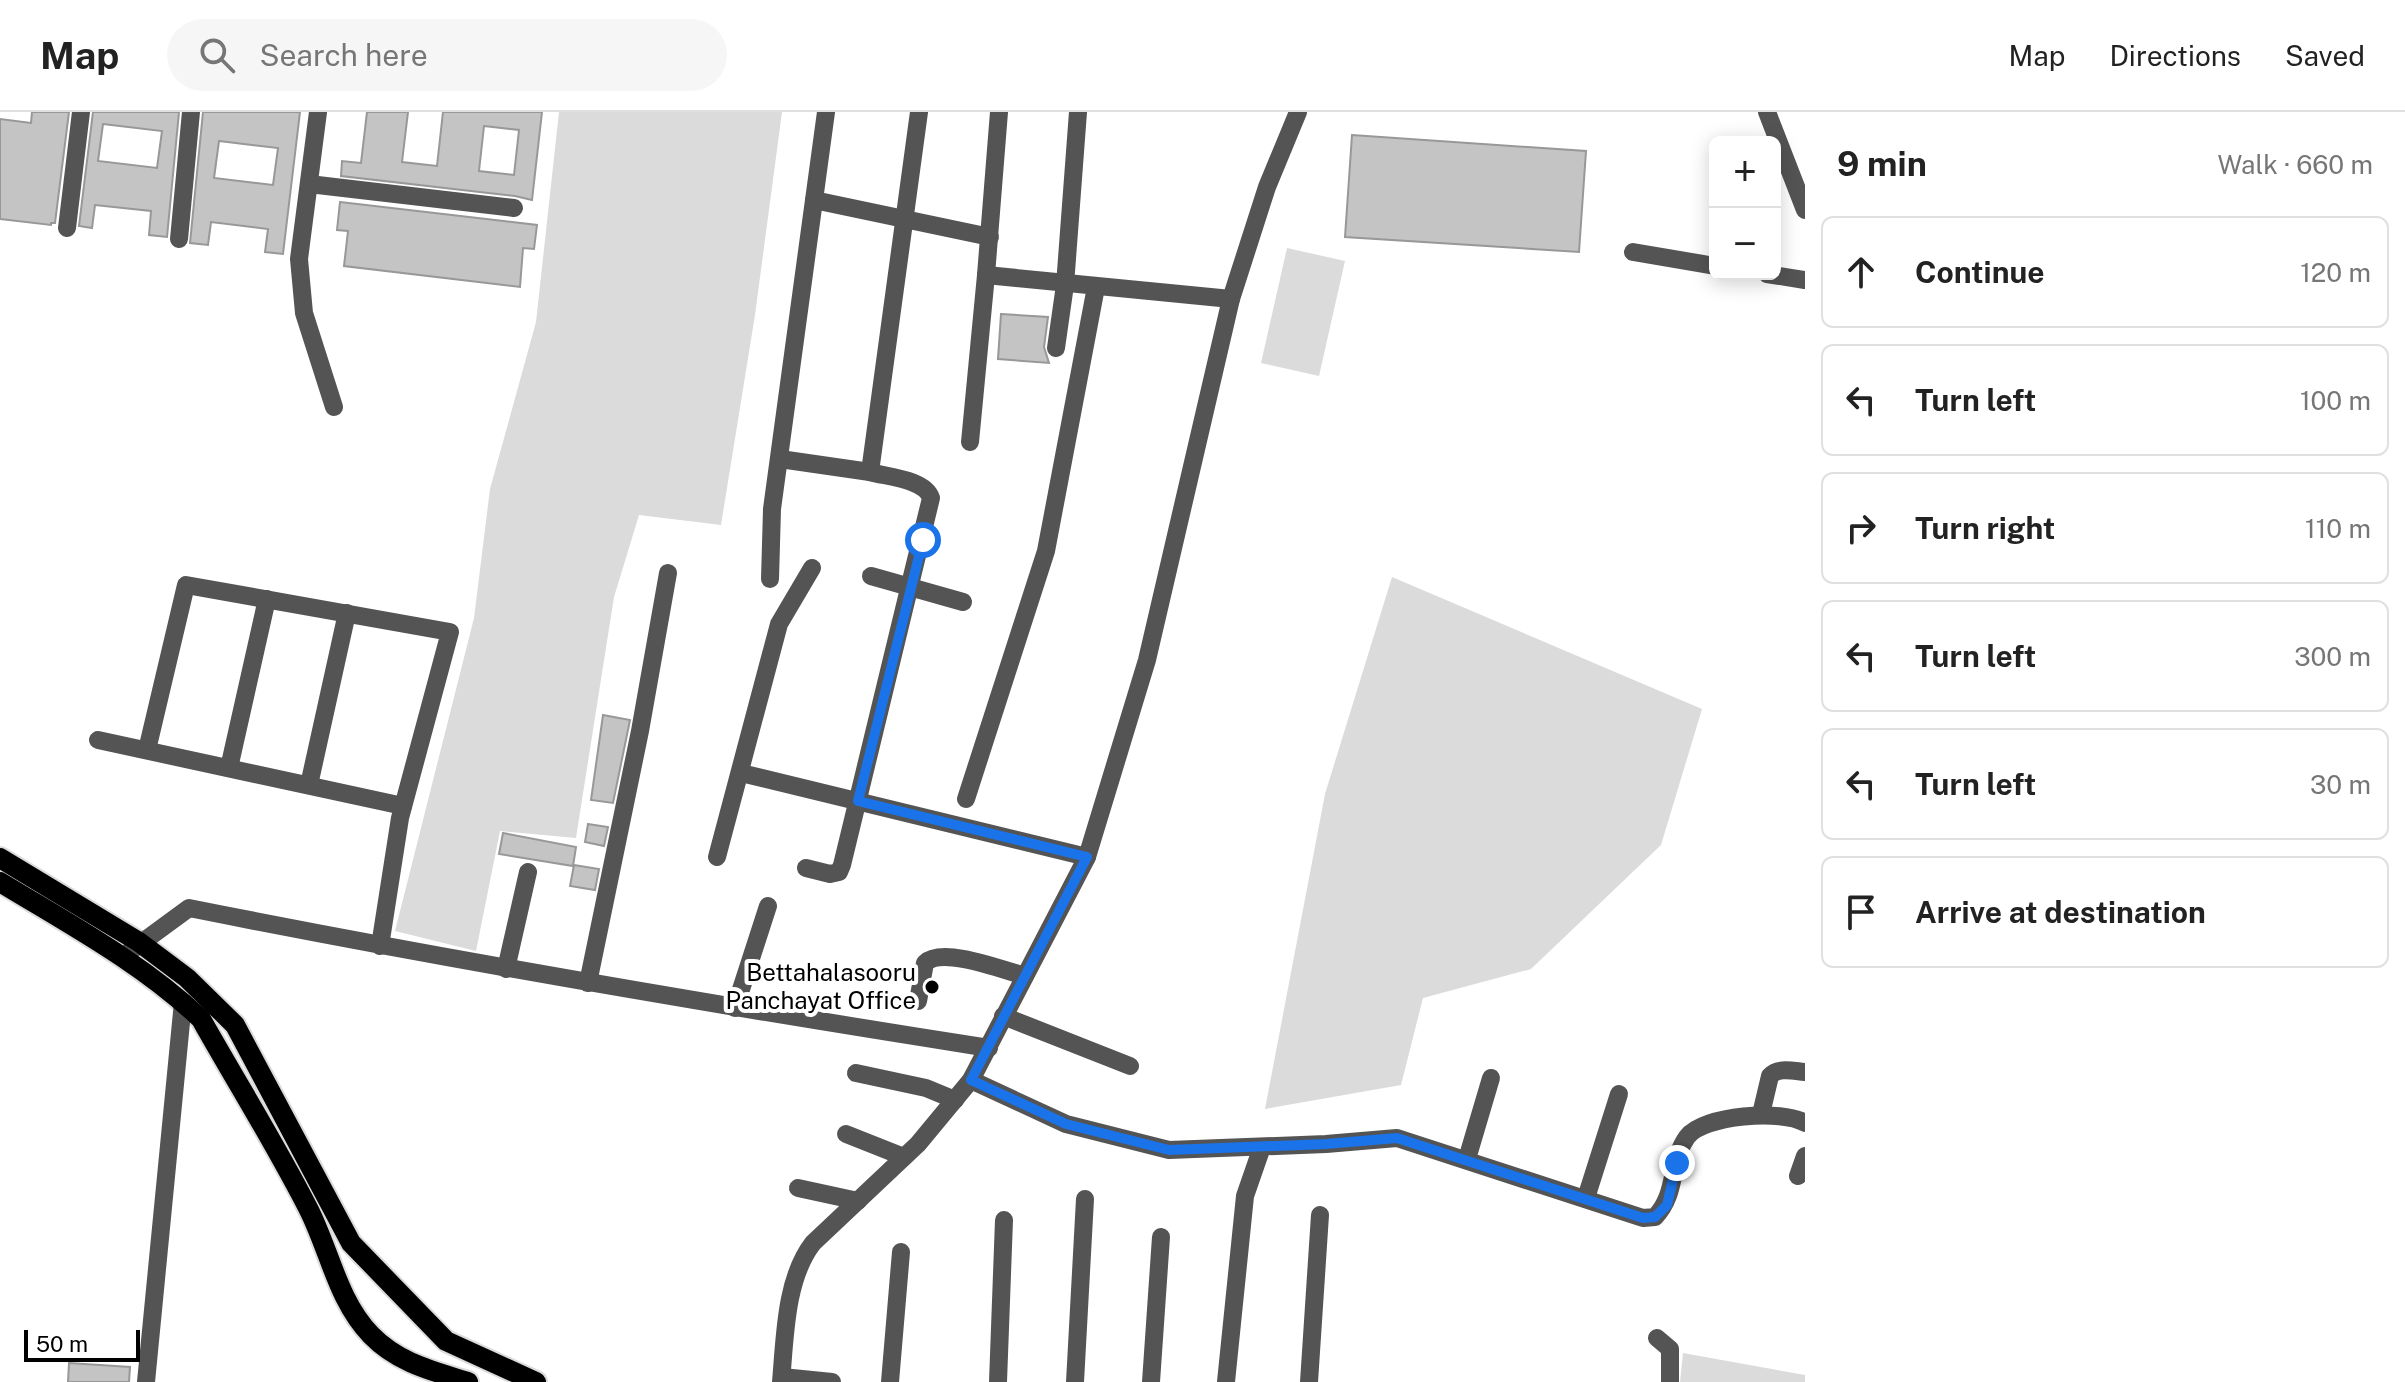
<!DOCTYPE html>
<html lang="en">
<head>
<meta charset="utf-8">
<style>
	body { margin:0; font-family:"Public Sans",sans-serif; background:#f6f6f6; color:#222 }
	.controls { position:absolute; right:24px; top:24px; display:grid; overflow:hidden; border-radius:12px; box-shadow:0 4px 20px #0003 }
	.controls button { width:72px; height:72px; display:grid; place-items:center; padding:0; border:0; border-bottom:2px solid #e0e0e0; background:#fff; color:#222; font:40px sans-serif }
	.scale { position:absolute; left:24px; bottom:20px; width:116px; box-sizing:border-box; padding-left:8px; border:4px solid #000; border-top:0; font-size:22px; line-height:28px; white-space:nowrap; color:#000; -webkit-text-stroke:6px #fff; paint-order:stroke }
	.stop { position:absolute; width:24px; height:24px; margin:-18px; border:6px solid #1a73e8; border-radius:50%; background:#fff }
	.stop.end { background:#1a73e8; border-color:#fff; box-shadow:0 2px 8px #0008 }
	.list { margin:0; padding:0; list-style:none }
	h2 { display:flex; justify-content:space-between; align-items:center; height:104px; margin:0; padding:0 32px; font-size:34px }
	h2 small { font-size:26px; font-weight:400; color:#767676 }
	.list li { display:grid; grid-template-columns:52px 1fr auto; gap:24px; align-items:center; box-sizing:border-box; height:112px; margin:0 16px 16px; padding:0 16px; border:2px solid #e0e0e0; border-radius:12px }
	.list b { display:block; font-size:30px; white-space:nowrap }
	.list em { font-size:26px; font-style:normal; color:#767676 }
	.icon { flex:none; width:44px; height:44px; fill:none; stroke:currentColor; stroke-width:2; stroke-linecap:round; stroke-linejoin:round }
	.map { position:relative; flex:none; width:1805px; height:1270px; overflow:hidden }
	header { display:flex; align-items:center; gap:48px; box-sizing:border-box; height:112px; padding:0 40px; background:#fff; border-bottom:2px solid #e0e0e0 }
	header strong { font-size:38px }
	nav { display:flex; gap:44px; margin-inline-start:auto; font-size:28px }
	.search { width:560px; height:72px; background:#f6f6f6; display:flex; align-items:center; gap:20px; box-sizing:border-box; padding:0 28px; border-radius:44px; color:#767676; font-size:30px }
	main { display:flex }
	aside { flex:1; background:#fff }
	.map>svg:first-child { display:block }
</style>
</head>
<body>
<header>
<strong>Map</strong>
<div class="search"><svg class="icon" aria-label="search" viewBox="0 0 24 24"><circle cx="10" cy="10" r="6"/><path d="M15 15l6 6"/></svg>Search here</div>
<nav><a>Map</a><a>Directions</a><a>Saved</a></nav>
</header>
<main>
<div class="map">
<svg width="1805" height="1270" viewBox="0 0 1805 1270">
	<rect width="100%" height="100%" fill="#fff"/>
	<!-- green -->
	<g fill="#dbdbdb">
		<polygon points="559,0 782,0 755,203 721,413 639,403 614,485 576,726 500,719 476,839 395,819 474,506 490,377 536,210"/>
		<polygon points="1287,136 1345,149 1319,264 1261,251"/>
		<polygon points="1392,465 1702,597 1661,733 1531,857 1423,886 1401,973 1265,997 1325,682"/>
		<polygon points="1683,1241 1805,1263 1805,1270 1680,1270"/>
	</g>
	<!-- building -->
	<g fill="#c4c4c4" stroke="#989898" stroke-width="2" fill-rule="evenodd">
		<polygon points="32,0 69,0 55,111 51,111 51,113 0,107 0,7 31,11"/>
		<path d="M93,0H179L167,125L149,123L151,99L95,93L92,116L79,114ZM103,12L162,19L157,56L98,49Z"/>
		<path d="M203,0H300L283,142L265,140L268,117L211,110L208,133L190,131ZM219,29L278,36L273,73L214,66Z"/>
		<path d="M367,0H408L402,50L437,54L443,0H542L532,88L515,84L341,64L342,49L361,51ZM484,14L519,18L514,63L479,59Z"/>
		<polygon points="1352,23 1586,39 1579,140 1345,125"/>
		<polygon points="340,90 537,113 534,137 523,136 520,175 344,154 348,119 337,118"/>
		<polygon points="1001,202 1048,205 1044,235 1049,251 998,247"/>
		<polygon points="603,603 630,608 613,691 591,688"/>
		<polygon points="588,712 608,715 604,734 585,730"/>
		<polygon points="503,721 576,735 573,754 499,742"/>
		<polygon points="574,753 599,757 595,778 570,774"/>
		<polygon points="69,1251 130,1255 129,1270 68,1270"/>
	</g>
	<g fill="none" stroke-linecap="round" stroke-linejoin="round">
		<!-- major casing -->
		<g stroke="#dbdbdb" stroke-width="24">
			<g id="major">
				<polyline points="0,746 139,830 187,866 235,913 351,1131 446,1229 536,1270"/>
				<path d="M0,770C69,812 142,851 201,907C237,971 276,1033 309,1098C330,1140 338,1189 371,1223C398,1251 433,1259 468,1270"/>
			</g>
		</g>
		<!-- minor -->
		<g stroke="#545454" stroke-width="18">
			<polyline points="318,0 299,147 304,201 334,295"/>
			<polyline points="1767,0 1805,98"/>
			<polyline points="309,72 514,96"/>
			<polyline points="814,88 990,125"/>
			<polyline points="67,116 81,0"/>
			<polyline points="179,127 191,0"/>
			<polyline points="1633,140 1715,154"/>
			<polyline points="1767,162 1805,168"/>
			<polyline points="986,163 1231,187"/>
			<polyline points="1056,236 1065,173 1078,0"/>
			<polyline points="970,330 986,163 999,0"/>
			<polyline points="780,347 870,360 919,0"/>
			<polyline points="871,464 963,490"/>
			<polyline points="770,467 772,397 826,0"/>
			<polyline points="98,628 403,694"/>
			<polyline points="147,638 186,473 450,520 400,706 380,834"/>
			<polyline points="229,656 267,487"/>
			<polyline points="741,661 1087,745"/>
			<polyline points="309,673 347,501"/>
			<polyline points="966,687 1046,439 1096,175"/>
			<polyline points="717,745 779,512 812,456"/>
			<path d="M806,756L830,762L839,760L842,753L931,386C925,367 887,365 870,360"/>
			<path d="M129,840L189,796C454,849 721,894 989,936"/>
			<polyline points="506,857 528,760"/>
			<polyline points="588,871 640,619 668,461"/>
			<path d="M918,889L925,851C942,834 1003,858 1025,864"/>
			<polyline points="735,896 768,794"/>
			<polyline points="1003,904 1130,954"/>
			<polyline points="856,961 926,976 955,988"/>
			<path d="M971,968L1066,1012L1169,1038L1326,1032L1397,1026L1643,1106L1655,1105C1678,1081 1669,1050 1687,1025C1703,1003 1783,997 1805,1011"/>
			<path d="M1761,1002L1770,964C1778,955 1793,959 1805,960"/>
			<polyline points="846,1022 904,1045"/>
			<polyline points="1467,1047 1491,966"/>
			<polyline points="1798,1064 1805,1044"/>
			<polyline points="798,1076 858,1089"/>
			<polyline points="1586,1086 1619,982"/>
			<polyline points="1657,1226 1670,1237 1670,1270"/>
			<polyline points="782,1265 832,1270"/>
			<polyline points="146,1270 183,890"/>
			<path d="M781,1270C785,1226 785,1167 813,1131L918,1032L971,968L1087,745L1147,548L1231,187L1267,75L1298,0"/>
			<polyline points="890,1270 901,1140"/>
			<polyline points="998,1270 1004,1108"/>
			<polyline points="1075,1270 1085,1087"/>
			<polyline points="1151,1270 1161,1125"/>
			<polyline points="1226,1270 1245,1084 1262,1035"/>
			<polyline points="1309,1270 1320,1103"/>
		</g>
		<!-- major -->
		<use href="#major" stroke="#000" stroke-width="20"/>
	</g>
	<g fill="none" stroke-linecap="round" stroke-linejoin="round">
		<!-- route -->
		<polyline stroke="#1a73e8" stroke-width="10" points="923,428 858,689 1087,745 971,968 1066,1012 1169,1038 1326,1032 1397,1026 1643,1106 1655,1105 1667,1093 1677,1051"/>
	</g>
	<!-- markers -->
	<circle fill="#000" stroke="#fff" stroke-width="3" cx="932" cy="875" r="8"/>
	<g text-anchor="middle" stroke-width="8" stroke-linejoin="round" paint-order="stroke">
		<!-- poi labels -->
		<g font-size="24" fill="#000" stroke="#fff" text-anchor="end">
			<text x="916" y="869">Bettahalasooru<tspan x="916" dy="28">Panchayat Office</tspan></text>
		</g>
	</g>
</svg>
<div class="controls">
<button>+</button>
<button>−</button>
</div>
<div class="scale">50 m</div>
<div class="stop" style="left:923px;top:428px"></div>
<div class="stop end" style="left:1677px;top:1051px"></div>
</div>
<aside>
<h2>9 min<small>Walk · 660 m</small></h2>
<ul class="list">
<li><svg class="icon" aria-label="ahead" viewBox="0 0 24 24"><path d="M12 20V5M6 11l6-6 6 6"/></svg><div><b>Continue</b></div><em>120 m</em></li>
<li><svg class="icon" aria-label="left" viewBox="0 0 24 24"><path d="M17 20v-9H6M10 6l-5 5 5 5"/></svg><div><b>Turn left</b></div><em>100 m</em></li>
<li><svg class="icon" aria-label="right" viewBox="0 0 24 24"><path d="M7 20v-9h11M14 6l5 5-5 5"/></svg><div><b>Turn right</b></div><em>110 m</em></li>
<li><svg class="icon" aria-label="left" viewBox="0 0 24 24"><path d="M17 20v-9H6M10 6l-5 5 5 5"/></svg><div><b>Turn left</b></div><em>300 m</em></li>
<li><svg class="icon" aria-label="left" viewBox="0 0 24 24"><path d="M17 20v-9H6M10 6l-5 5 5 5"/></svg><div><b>Turn left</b></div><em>30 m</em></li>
<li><svg class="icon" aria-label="arrive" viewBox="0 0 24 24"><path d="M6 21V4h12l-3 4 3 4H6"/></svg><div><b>Arrive at destination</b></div></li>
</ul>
</aside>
</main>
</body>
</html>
